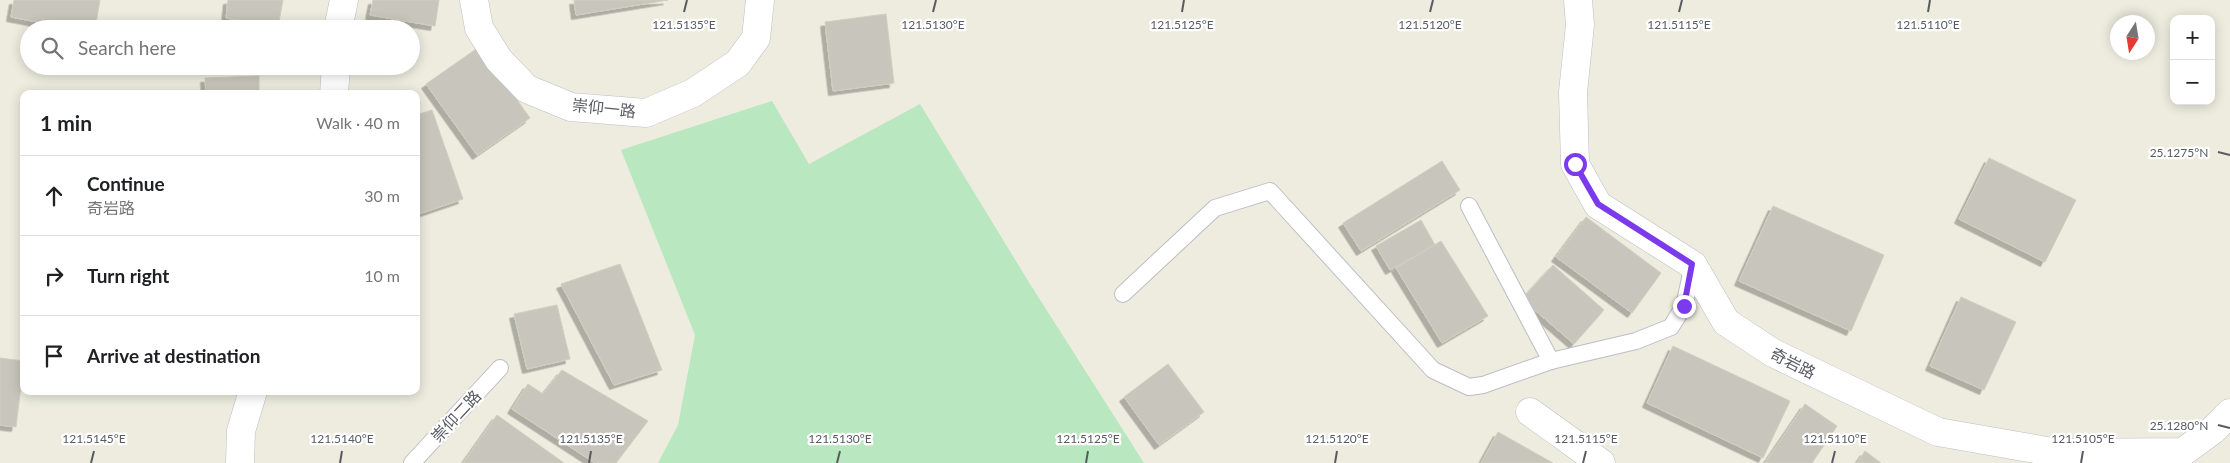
<!DOCTYPE html>
<html lang="en">
<head>
<meta charset="utf-8">
<style>
	body { margin:0; font-family:Lato,"Noto Sans TC",sans-serif; background:#f6f6f6; color:#202124 }
	.controls { position:absolute; right:15px; top:15px; display:grid; overflow:hidden; border-radius:10px; box-shadow:0 2px 12px #0003 }
	.controls button { width:45px; height:45px; display:grid; place-items:center; padding:0; border:0; border-bottom:1px solid #e0e0e0; background:#fff; color:#202124; font:25px sans-serif }
	.compass { position:absolute; left:2110px; top:15px; width:45px; height:45px; border-radius:50%; background:#fff; box-shadow:0 2px 12px #0003; rotate:192deg }
	.stop { position:absolute; width:15px; height:15px; margin:-11px; border:4px solid #7c3aed; border-radius:50%; background:#fff }
	.stop.end { background:#7c3aed; border-color:#fff; box-shadow:0 1px 5px #0008 }
	.list { margin:0; padding:0; list-style:none }
	h2 { display:flex; justify-content:space-between; align-items:center; height:65px; margin:0; padding:0 20px; font-size:21px }
	h2 small { font-size:16px; font-weight:400; color:#757577 }
	.list li { display:grid; grid-template-columns:32px 1fr auto; gap:15px; align-items:center; box-sizing:border-box; height:80px; padding:0 20px; border-top:1px solid #e0e0e0 }
	.list b { display:block; font-size:19px; white-space:nowrap }
	.list p { margin:0; font-size:16px; white-space:nowrap; color:#757577 }
	.list em { font-size:16px; font-style:normal; color:#757577 }
	.icon { flex:none; width:28px; height:28px; fill:none; stroke:currentColor; stroke-width:2; stroke-linecap:round; stroke-linejoin:round }
	.map { position:relative; flex:none; width:2230px; height:463px; overflow:hidden }
	.search { position:absolute; background:#fff; box-shadow:0 2px 12px #0003; left:20px; top:20px; width:400px; height:55px; display:flex; align-items:center; gap:12px; box-sizing:border-box; padding:0 18px; border-radius:28px; color:#757577; font-size:19px }
	.panel { position:absolute; background:#fff; box-shadow:0 2px 12px #0003; left:20px; top:90px; width:400px; height:305px; border-radius:10px }
	.map>svg:first-child { display:block }
</style>
</head>
<body>
<div class="map">
<svg width="2230" height="463" viewBox="0 0 2230 463">
	<defs>
		<filter id="shadow"><feDropShadow dx="-4.5" dy="4.5" stdDeviation="0" flood-color="#0004"/></filter>
	</defs>
	<rect width="100%" height="100%" fill="#edecdf"/>
	<!-- green -->
	<polygon fill="#b9e7bf" points="772,101 809,164 920,104 1030,284 1144,463 658,463 678,425 695,335 621,150"/>
	<!-- building -->
	<g fill="#c8c6bc" stroke="#d2cebd" filter="url(#shadow)">
		<polygon points="14,0 100,0 95,29 74,29 11,17"/>
		<polygon points="228,0 283,0 278,27 226,18"/>
		<polygon points="373,0 439,0 435,26 370,15"/>
		<polygon points="574,0 668,0 576,15"/>
		<polygon points="886,14 894,83 833,91 825,22"/>
		<polygon points="479,47 530,118 477,155 426,84"/>
		<polygon points="259,76 259,94 206,94 205,78"/>
		<polygon points="432,110 463,199 416,215 416,115"/>
		<polygon points="1989,158 2076,200 2045,262 1959,219"/>
		<polygon points="1442,161 1460,190 1361,251 1343,223"/>
		<polygon points="1773,206 1884,255 1851,331 1739,281"/>
		<polygon points="1586,217 1661,273 1632,313 1556,257"/>
		<polygon points="1421,220 1435,245 1390,270 1376,246"/>
		<polygon points="1441,241 1488,316 1442,343 1396,268"/>
		<polygon points="620,264 662,370 614,385 561,284"/>
		<polygon points="1553,265 1604,310 1574,344 1522,299"/>
		<polygon points="1961,297 2016,322 1984,390 1930,366"/>
		<polygon points="557,305 570,359 527,369 514,314"/>
		<polygon points="1673,346 1790,401 1763,458 1647,403"/>
		<polygon points="0,358 24,361 16,427 0,425"/>
		<polygon points="1168,364 1204,412 1159,445 1124,397"/>
		<polygon points="562,370 648,421 616,463 595,463 512,409 528,384 543,394"/>
		<polygon points="1805,404 1837,426 1812,463 1765,463"/>
		<polygon points="497,415 564,463 463,463"/>
		<polygon points="1498,432 1553,463 1481,463"/>
		<polygon points="1865,451 1881,463 1857,463"/>
	</g>
	<g fill="none" stroke-linecap="round" stroke-linejoin="round">
		<!-- service casing -->
		<g stroke="#bcbec5" stroke-width="18">
			<g id="service">
				<polyline points="1469,206 1551,361"/>
				<polyline points="1123,294 1215,208 1270,191 1433,370 1469,387 1483,385 1551,361 1636,341 1671,327 1684,306 1693,265"/>
				<polyline points="412,463 500,368"/>
			</g>
		</g>
		<!-- minor casing -->
		<g stroke="#bcbec5" stroke-width="29">
			<g id="minor">
				<polyline points="474,0 479,28 499,60 527,89 571,107 646,113 693,93 738,63 756,38 760,0"/>
				<polyline points="1578,0 1580,25 1573,92 1575,164 1598,205 1693,265 1726,322 1773,353 1938,432 2058,453 2183,452 2213,430 2230,413"/>
				<polyline points="338,29 344,0"/>
				<polyline points="334,94 336,66"/>
				<polyline points="1530,412 1601,463"/>
				<polyline points="240,463 241,431 253,391"/>
			</g>
		</g>
		<!-- service -->
		<use href="#service" stroke="#fff" stroke-width="16"/>
		<!-- minor -->
		<use href="#minor" stroke="#fff" stroke-width="28"/>
	</g>
	<g fill="none" stroke-linecap="round" stroke-linejoin="round">
		<!-- route -->
		<polyline stroke="#7c3aed" stroke-width="6" points="1575,164 1598,204 1692,264 1684,306"/>
	</g>
	<!-- ticks -->
	<path fill="none" stroke="#585b62" stroke-width="2" d="M684,12L687,0M933,12L936,0M1182,12L1184,0M1430,12L1433,0M1679,12L1682,0M1928,12L1930,0M2218,152L2230,155M2218,425L2230,428M91,463L94,451M340,463L342,451M589,463L591,451M837,463L840,451M1086,463L1088,451M1335,463L1337,451M1583,463L1586,451M1832,463L1835,451M2081,463L2083,451"/>
	<g text-anchor="middle" stroke-width="4.5" stroke-linejoin="round" paint-order="stroke">
		<!-- street labels -->
		<g font-size="16" fill="#585b62" stroke="#fff">
			<text transform="translate(604 108) rotate(6)" y="6">崇仰一路</text>
			<text transform="translate(1793 363) rotate(27)" y="6">奇岩路</text>
			<text transform="translate(456 416) rotate(-47)" y="6">崇仰二路</text>
		</g>
	</g>
	<g font-size="12" text-anchor="middle" fill="#585b62" stroke="#fff" stroke-width="4.5" stroke-linejoin="round" paint-order="stroke">
		<text x="684" y="29">121.5135°E</text>
		<text x="933" y="29">121.5130°E</text>
		<text x="1182" y="29">121.5125°E</text>
		<text x="1430" y="29">121.5120°E</text>
		<text x="1679" y="29">121.5115°E</text>
		<text x="1928" y="29">121.5110°E</text>
		<text x="2179" y="157">25.1275°N</text>
		<text x="2179" y="430">25.1280°N</text>
		<text x="94" y="443">121.5145°E</text>
		<text x="342" y="443">121.5140°E</text>
		<text x="591" y="443">121.5135°E</text>
		<text x="840" y="443">121.5130°E</text>
		<text x="1088" y="443">121.5125°E</text>
		<text x="1337" y="443">121.5120°E</text>
		<text x="1586" y="443">121.5115°E</text>
		<text x="1835" y="443">121.5110°E</text>
		<text x="2083" y="443">121.5105°E</text>
	</g>
</svg>
<div class="controls">
<button>+</button>
<button>−</button>
</div>
<svg class="compass" viewBox="-18 -18 36 36"><path d="M0-13l5 13h-10z" fill="#e53935"/><path d="M0 13l5-13h-10z" fill="#757577"/></svg>
<div class="stop" style="left:1575px;top:164px"></div>
<div class="stop end" style="left:1684px;top:306px"></div>
<div class="search"><svg class="icon" aria-label="search" viewBox="0 0 24 24"><circle cx="10" cy="10" r="6"/><path d="M15 15l6 6"/></svg>Search here</div>
<section class="panel">
<h2>1 min<small>Walk · 40 m</small></h2>
<ul class="list">
<li><svg class="icon" aria-label="ahead" viewBox="0 0 24 24"><path d="M12 20V5M6 11l6-6 6 6"/></svg><div><b>Continue</b><p>奇岩路</p></div><em>30 m</em></li>
<li><svg class="icon" aria-label="right" viewBox="0 0 24 24"><path d="M7 20v-9h11M14 6l5 5-5 5"/></svg><div><b>Turn right</b></div><em>10 m</em></li>
<li><svg class="icon" aria-label="arrive" viewBox="0 0 24 24"><path d="M6 21V4h12l-3 4 3 4H6"/></svg><div><b>Arrive at destination</b></div></li>
</ul>
</section>
</div>
</body>
</html>
